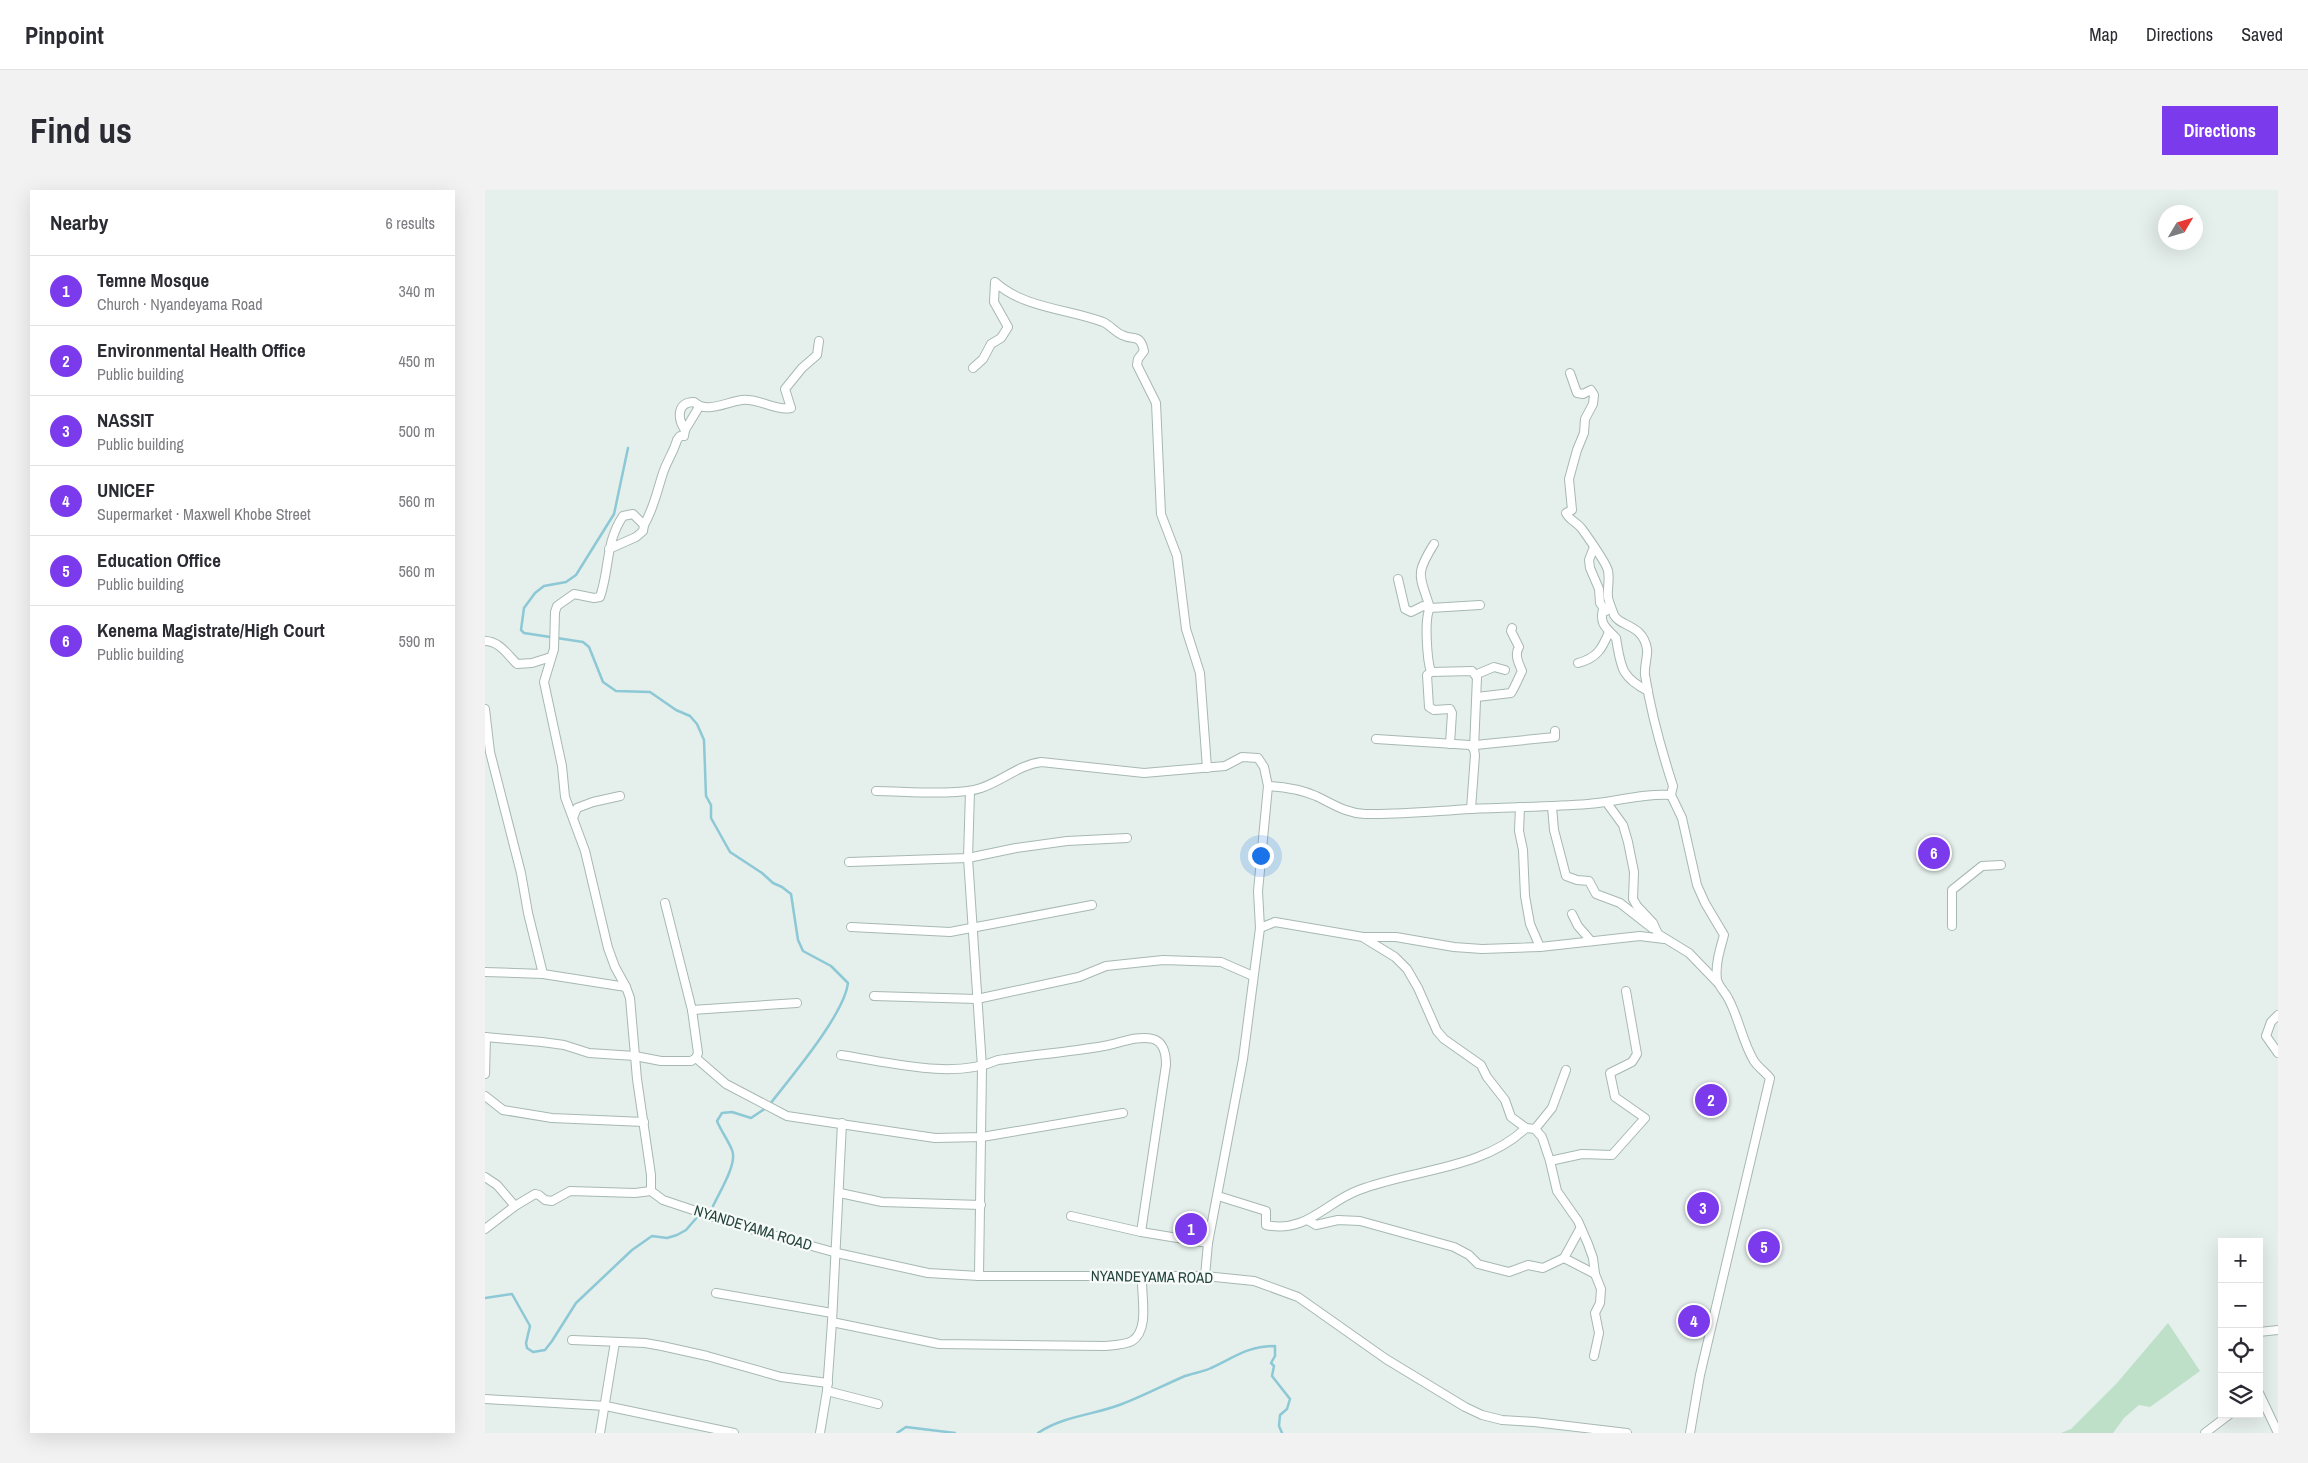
<!DOCTYPE html>
<html lang="en">
<head>
<meta charset="utf-8">
<style>
	body { margin:0; font-family:"Archivo Narrow",sans-serif; background:#f2f2f3; color:#2b2b33 }
	.controls { position:absolute; right:15px; bottom:15px; display:grid; overflow:hidden; border-radius:0px; box-shadow:0 5px 20px #0002 }
	.controls button { width:45px; height:45px; display:grid; place-items:center; padding:0; border:0; border-bottom:1px solid #e1e1e2; background:#fff; color:#2b2b33; font:25px sans-serif }
	.compass { position:absolute; left:1673px; top:15px; width:45px; height:45px; border-radius:50%; background:#fff; box-shadow:0 5px 20px #0002; rotate:52deg }
	.you { position:absolute; left:775px; top:665px; width:18px; height:18px; margin:-12px; border:4px solid #fff; border-radius:50%; background:#1a73e8; box-shadow:0 0 0 8px #1a73e833 }
	.badge { display:grid; place-items:center; width:32px; height:32px; border-radius:50%; background:#7c3aed; color:#fff; font-size:16px; font-weight:700 }
	.pin { position:absolute; translate:-50% -50%; border:2px solid #fff; box-shadow:0 1px 5px #0006 }
	.list { margin:0; padding:0; list-style:none }
	h2 { display:flex; justify-content:space-between; align-items:center; height:65px; margin:0; padding:0 20px; font-size:21px }
	h2 small { font-size:16px; font-weight:400; color:#7c7c81 }
	.list li { display:grid; grid-template-columns:32px 1fr auto; gap:15px; align-items:center; box-sizing:border-box; height:70px; padding:0 20px; border-top:1px solid #e1e1e2 }
	.list b { display:block; font-size:19px; white-space:nowrap }
	.list p { margin:0; font-size:16px; white-space:nowrap; color:#7c7c81 }
	.list em { font-size:16px; font-style:normal; color:#7c7c81 }
	.icon { flex:none; width:28px; height:28px; fill:none; stroke:currentColor; stroke-width:2; stroke-linecap:round; stroke-linejoin:round }
	.map { position:relative; flex:none; width:1793px; height:1243px; overflow:hidden; border-radius:0px }
	header { display:flex; align-items:center; gap:30px; box-sizing:border-box; height:70px; padding:0 25px; background:#fff; border-bottom:1px solid #e1e1e2 }
	header strong { font-size:24px }
	nav { display:flex; gap:28px; margin-inline-start:auto; font-size:18px }
	.intro { display:flex; align-items:center; justify-content:space-between; box-sizing:border-box; height:120px; padding:0 30px }
	h1 { margin:0; font-size:35px }
	.button { padding:12px 22px; border-radius:0px; background:#7c3aed; color:#fff; font-size:18px; font-weight:700 }
	main { display:flex; gap:30px; padding:0 30px }
	aside { flex:1; background:#fff; border-radius:0px; box-shadow:0 5px 20px #0002 }
	.map>svg:first-child { display:block }
</style>
</head>
<body>
<header>
<strong>Pinpoint</strong>
<nav><a>Map</a><a>Directions</a><a>Saved</a></nav>
</header>
<div class="intro"><h1>Find us</h1><a class="button">Directions</a></div>
<main>
<aside>
<h2>Nearby<small>6 results</small></h2>
<ul class="list">
<li><span class="badge">1</span><div><b>Temne Mosque</b><p>Church · Nyandeyama Road</p></div><em>340 m</em></li>
<li><span class="badge">2</span><div><b>Environmental Health Office</b><p>Public building</p></div><em>450 m</em></li>
<li><span class="badge">3</span><div><b>NASSIT</b><p>Public building</p></div><em>500 m</em></li>
<li><span class="badge">4</span><div><b>UNICEF</b><p>Supermarket · Maxwell Khobe Street</p></div><em>560 m</em></li>
<li><span class="badge">5</span><div><b>Education Office</b><p>Public building</p></div><em>560 m</em></li>
<li><span class="badge">6</span><div><b>Kenema Magistrate/High Court</b><p>Public building</p></div><em>590 m</em></li>
</ul>
</aside>
<div class="map">
<svg width="1793" height="1243" viewBox="0 0 1793 1243">
	<rect width="100%" height="100%" fill="#e5efeb"/>
	<!-- green -->
	<polygon fill="#bee0c8" points="1683,1133 1715,1181 1665,1217 1654,1215 1639,1228 1628,1243 1576,1243 1586,1239 1632,1193"/>
	<g fill="none" stroke-linecap="round" stroke-linejoin="round">
		<!-- stream -->
		<g stroke="#8cc8d5" stroke-width="2.5">
			<path d="M143,258L129,324L91,385L81,392L59,396L50,403L39,418L36,440L39,443L98,452L104,457L118,492L131,501L165,502L191,520L205,526L212,534L219,550L221,606L226,615V628L245,662L277,683L288,693L297,697L306,704L313,750L318,761L346,776L363,793C359,825 306,887 285,914"/>
			<path d="M228,1016C234,1003 253,973 247,960C243,950 236,941 232,931L237,923L247,922L266,928L281,918"/>
			<polyline points="0,1108 27,1104 45,1136 41,1153 42,1158 48,1162 60,1160 67,1151 91,1113 147,1060 167,1046 182,1048 192,1045 201,1040 214,1025"/>
			<polyline points="412,1243 421,1237 470,1243"/>
			<path d="M553,1243C578,1226 609,1225 637,1214C658,1206 679,1195 700,1186C708,1183 718,1182 726,1178C750,1167 763,1156 790,1156V1166L786,1173L789,1176L787,1186L805,1209L802,1219L795,1225L794,1236L797,1243"/>
		</g>
		<!-- minor casing -->
		<g stroke="#a7b8b2" stroke-width="10">
			<g id="minor">
				<path d="M488,178L498,169L506,154L516,148L523,137L509,112L510,92C538,118 583,119 618,132C625,135 630,142 637,145C649,151 655,143 659,161L653,169L652,175L671,213L676,324L692,366L701,439L715,483L722,578"/>
				<path d="M1085,183L1092,203L1098,204L1106,200L1109,205L1108,214L1100,229L1099,243L1092,260L1084,289L1087,320L1081,323C1085,331 1092,332 1097,339C1102,346 1122,374 1123,381C1125,389 1122,399 1123,407C1123,410 1128,422 1129,425C1135,437 1158,434 1162,459C1163,467 1159,476 1160,485C1166,523 1176,559 1188,596L1186,605L1197,628L1212,695L1220,713L1239,745C1235,759 1230,775 1232,790C1234,797 1241,803 1244,810C1254,829 1258,853 1269,871C1273,877 1280,882 1285,888L1215,1185L1205,1243"/>
				<path d="M214,217L200,240C192,228 192,212 209,212C222,224 241,212 257,210C274,208 290,221 306,218L300,199L317,178L332,165L334,151"/>
				<path d="M159,335C169,318 172,301 178,283C182,271 189,261 192,250L195,246H199L200,240"/>
				<polyline points="1109,357 1104,370 1105,378 1114,399 1115,413 1121,421"/>
				<path d="M124,359L151,347L158,341L159,335L148,324L138,326C120,353 125,378 115,407L109,408L89,404L72,416L70,422L69,459L59,492L77,576L80,607L100,661L123,758L130,777L141,797"/>
				<path d="M913,389L920,419L926,422L938,416L945,418C935,385 929,386 949,354"/>
				<path d="M1118,419C1114,435 1122,438 1131,448C1136,476 1135,487 1163,501"/>
				<path d="M0,451C14,451 22,464 32,474L47,473L66,467"/>
				<path d="M1093,473C1112,468 1117,459 1124,442"/>
				<path d="M946,482C942,470 939,428 945,418L995,415"/>
				<polyline points="990,485 1009,477 1020,480"/>
				<path d="M992,507L1026,503C1030,497 1033,489 1037,481C1034,474 1029,465 1034,457L1026,441L1027,438"/>
				<polyline points="0,519 5,562 36,683 43,723 58,784"/>
				<polyline points="891,549 985,555 989,559 990,565 986,619"/>
				<polyline points="965,554 967,523 965,519 949,520 944,517 942,485 946,482 987,481 992,487 989,559"/>
				<polyline points="990,555 1070,547 1070,541"/>
				<path d="M783,596C800,597 815,599 831,606C848,614 860,623 880,624C915,625 950,621 986,619C1025,617 1064,617 1103,614C1131,612 1157,603 1186,605"/>
				<path d="M391,601C418,601 473,606 496,598C517,591 534,575 556,572L659,583L740,576L757,567L773,568L779,577L783,596L773,701L775,738L758,869L723,1053L720,1086"/>
				<polyline points="485,601 483,668 497,877 494,1086"/>
				<polyline points="1122,613 1138,635 1143,652 1149,682 1148,709 1152,716 1168,733 1173,744 1204,763 1233,793"/>
				<polyline points="1067,617 1069,640 1081,686 1092,690 1104,691 1111,704 1135,713 1167,738"/>
				<polyline points="88,628 92,618 108,612 135,606"/>
				<polyline points="364,672 483,668 531,658 582,651 642,648"/>
				<polyline points="180,713 207,820 213,863 211,868"/>
				<polyline points="1087,724 1093,736 1106,751"/>
				<polyline points="1467,736 1467,700 1497,676 1516,675"/>
				<polyline points="366,737 465,742 607,715"/>
				<polyline points="775,738 790,732 878,747 911,747 969,757 997,759 1055,757 1045,734 1040,706 1038,660 1034,641 1035,617"/>
				<polyline points="879,748 910,767 922,779 933,798 952,841 959,849 996,875 1002,887 1020,910 1026,927 1041,938"/>
				<polyline points="1055,757 1155,746 1179,749"/>
				<polyline points="0,782 58,784 141,797 145,808 152,889 166,985 166,1001"/>
				<polyline points="389,806 492,809 594,787 621,776 678,770 736,772 768,786"/>
				<polyline points="207,820 312,813"/>
				<polyline points="1793,825 1786,832 1781,846 1793,863"/>
				<polyline points="0,847 57,852 79,855 104,863 150,866 176,871 206,871 211,868"/>
				<path d="M356,865C403,872 468,890 513,870C548,865 584,862 619,856C635,853 653,845 668,849C679,852 681,865 681,875L656,1042"/>
				<polyline points="211,868 241,894 302,926 450,948 497,947 638,923"/>
				<polyline points="0,884 1,847"/>
				<polyline points="0,906 18,920 67,928 159,932"/>
				<polyline points="1050,939 1057,947 1065,971 1097,964 1127,965 1160,928 1130,907 1125,883 1147,872 1152,864 1141,801"/>
				<polyline points="1065,971 1072,1001 1093,1031 1103,1054 1108,1068 1110,1084 1116,1099 1115,1113 1110,1123 1114,1143 1109,1166"/>
				<polyline points="0,987 12,995 30,1016"/>
				<polyline points="166,1001 178,1010 262,1038 352,1063 443,1083 494,1086 720,1086 769,1091 813,1107 901,1169 980,1217 997,1225 1017,1230 1049,1232 1142,1243"/>
				<polyline points="355,1003 397,1012 496,1015"/>
				<path d="M733,1006L781,1021V1035C821,1044 841,1012 874,1000C928,979 997,980 1041,938L1050,939L1067,918L1081,880"/>
				<polyline points="586,1026 656,1042 723,1053"/>
				<polyline points="824,1031 831,1035 853,1030 875,1031 969,1057 984,1065 993,1074 1024,1082 1043,1075 1058,1078 1079,1068"/>
				<polyline points="0,1039 30,1016 50,1004 54,1005 60,1010 67,1011 85,1001 150,1003 166,1001"/>
				<polyline points="1095,1039 1079,1068 1110,1084"/>
				<polyline points="231,1103 347,1123"/>
				<path d="M347,1132L454,1154L620,1156C628,1155 640,1155 647,1151C665,1140 656,1105 657,1087"/>
				<polyline points="1774,1142 1793,1140"/>
				<polyline points="87,1150 160,1153 177,1156 222,1166 296,1187 343,1193"/>
				<polyline points="342,1201 393,1214"/>
				<polyline points="1774,1203 1793,1243"/>
				<polyline points="0,1209 121,1216 249,1243"/>
				<polyline points="115,1243 130,1152"/>
				<polyline points="335,1243 342,1201 347,1132 357,933"/>
				<polyline points="1720,1243 1745,1224"/>
			</g>
		</g>
		<!-- minor -->
		<use href="#minor" stroke="#fff" stroke-width="8"/>
	</g>
	<g text-anchor="middle" stroke-width="4.5" stroke-linejoin="round" paint-order="stroke">
		<!-- street labels -->
		<g font-size="15" fill="#23423a" stroke="#f6fbf9">
			<text transform="translate(268 1038) rotate(17)" y="5">NYANDEYAMA ROAD</text>
			<text transform="translate(667 1087) rotate(1)" y="5">NYANDEYAMA ROAD</text>
		</g>
	</g>
</svg>
<div class="controls">
<button>+</button>
<button>−</button>
<button><svg class="icon" aria-label="locate" viewBox="0 0 24 24"><circle cx="12" cy="12" r="6"/><path d="M12 2v4M12 18v4M2 12h4M18 12h4"/></svg></button>
<button><svg class="icon" aria-label="layers" viewBox="0 0 24 24"><path d="M12 4l9 5-9 5-9-5zM3 14l9 5 9-5"/></svg></button>
</div>
<svg class="compass" viewBox="-18 -18 36 36"><path d="M0-13l5 13h-10z" fill="#e53935"/><path d="M0 13l5-13h-10z" fill="#7c7c81"/></svg>
<div class="you"></div>
<div class="pin badge" style="left:706px;top:1039px">1</div>
<div class="pin badge" style="left:1226px;top:910px">2</div>
<div class="pin badge" style="left:1218px;top:1018px">3</div>
<div class="pin badge" style="left:1209px;top:1131px">4</div>
<div class="pin badge" style="left:1279px;top:1057px">5</div>
<div class="pin badge" style="left:1449px;top:663px">6</div>
</div>
</main>
</body>
</html>
